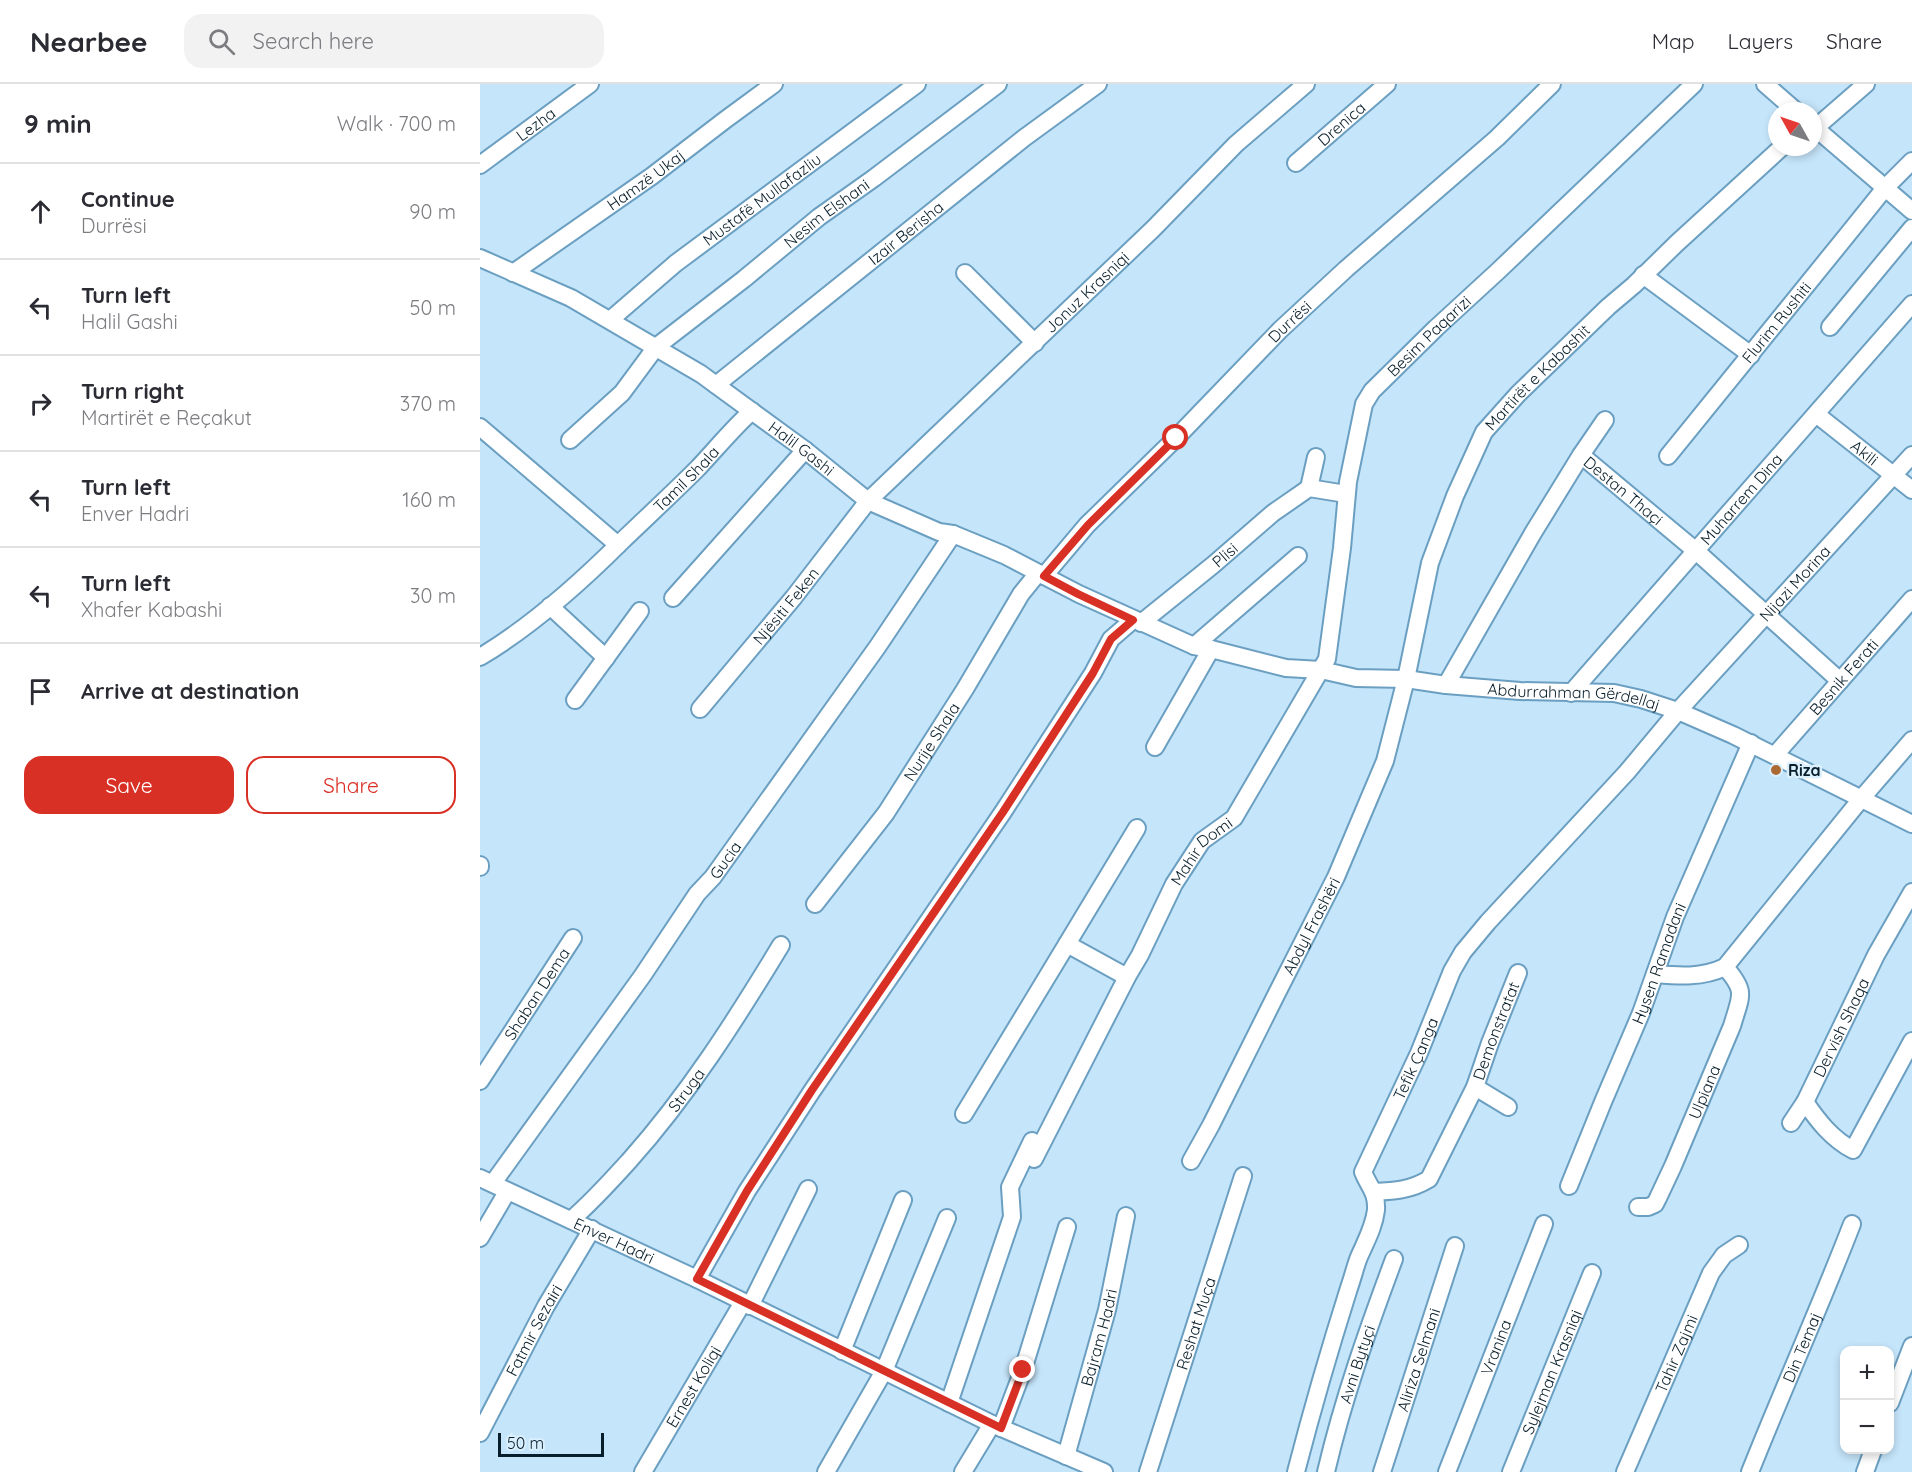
<!DOCTYPE html>
<html lang="en">
<head>
<meta charset="utf-8">
<style>
	body { margin:0; font-family:Quicksand,sans-serif; background:#f2f2f3; color:#2b2b33 }
	.controls { position:absolute; right:18px; bottom:18px; display:grid; overflow:hidden; border-radius:12px; box-shadow:0 3px 9px #0003 }
	.controls button { width:54px; height:54px; display:grid; place-items:center; padding:0; border:0; border-bottom:2px solid #e1e1e2; background:#fff; color:#2b2b33; font:30px sans-serif }
	.compass { position:absolute; left:1288px; top:18px; width:54px; height:54px; border-radius:50%; background:#fff; box-shadow:0 3px 9px #0003; rotate:310deg }
	.scale { position:absolute; left:18px; bottom:15px; width:106px; box-sizing:border-box; padding-left:6px; border:3px solid #081e2a; border-top:0; font-size:16px; line-height:21px; white-space:nowrap; color:#081e2a; -webkit-text-stroke:4px #dbf0ff; paint-order:stroke }
	.stop { position:absolute; width:18px; height:18px; margin:-14px; border:4px solid #d93025; border-radius:50%; background:#fff }
	.stop.end { background:#d93025; border-color:#fff; box-shadow:0 2px 6px #0008 }
	.list { margin:0; padding:0; list-style:none }
	h2 { display:flex; justify-content:space-between; align-items:center; height:78px; margin:0; padding:0 24px; font-size:26px }
	h2 small { font-size:20px; font-weight:400; color:#7c7c81 }
	.list li { display:grid; grid-template-columns:39px 1fr auto; gap:18px; align-items:center; box-sizing:border-box; height:96px; padding:0 24px; border-top:2px solid #e1e1e2 }
	.list b { display:block; font-size:22px; white-space:nowrap }
	.list p { margin:0; font-size:20px; white-space:nowrap; color:#7c7c81 }
	.list em { font-size:20px; font-style:normal; color:#7c7c81 }
	.actions { display:flex; gap:12px; padding:18px 24px }
	.actions a { flex:1; padding:14px 0; border:2px solid #d93025; border-radius:18px; text-align:center; font-size:21px; color:#d93025 }
	.actions .main { background:#d93025; color:#fff }
	.icon { flex:none; width:33px; height:33px; fill:none; stroke:currentColor; stroke-width:2; stroke-linecap:round; stroke-linejoin:round }
	.map { position:relative; flex:none; width:1432px; height:1388px; overflow:hidden }
	header { display:flex; align-items:center; gap:36px; box-sizing:border-box; height:84px; padding:0 30px; background:#fff; border-bottom:2px solid #e1e1e2 }
	header strong { font-size:28px }
	nav { display:flex; gap:33px; margin-inline-start:auto; font-size:21px }
	.search { width:420px; height:54px; background:#f2f2f3; display:flex; align-items:center; gap:15px; box-sizing:border-box; padding:0 21px; border-radius:18px; color:#7c7c81; font-size:22px }
	main { display:flex }
	aside { flex:1; background:#fff }
	.map>svg:first-child { display:block }
</style>
</head>
<body>
<header>
<strong>Nearbee</strong>
<div class="search"><svg class="icon" aria-label="search" viewBox="0 0 24 24"><circle cx="10" cy="10" r="6"/><path d="M15 15l6 6"/></svg>Search here</div>
<nav><a>Map</a><a>Layers</a><a>Share</a></nav>
</header>
<main>
<aside>
<h2>9 min<small>Walk · 700 m</small></h2>
<ul class="list">
<li><svg class="icon" aria-label="ahead" viewBox="0 0 24 24"><path d="M12 20V5M6 11l6-6 6 6"/></svg><div><b>Continue</b><p>Durrësi</p></div><em>90 m</em></li>
<li><svg class="icon" aria-label="left" viewBox="0 0 24 24"><path d="M17 20v-9H6M10 6l-5 5 5 5"/></svg><div><b>Turn left</b><p>Halil Gashi</p></div><em>50 m</em></li>
<li><svg class="icon" aria-label="right" viewBox="0 0 24 24"><path d="M7 20v-9h11M14 6l5 5-5 5"/></svg><div><b>Turn right</b><p>Martirët e Reçakut</p></div><em>370 m</em></li>
<li><svg class="icon" aria-label="left" viewBox="0 0 24 24"><path d="M17 20v-9H6M10 6l-5 5 5 5"/></svg><div><b>Turn left</b><p>Enver Hadri</p></div><em>160 m</em></li>
<li><svg class="icon" aria-label="left" viewBox="0 0 24 24"><path d="M17 20v-9H6M10 6l-5 5 5 5"/></svg><div><b>Turn left</b><p>Xhafer Kabashi</p></div><em>30 m</em></li>
<li><svg class="icon" aria-label="arrive" viewBox="0 0 24 24"><path d="M6 21V4h12l-3 4 3 4H6"/></svg><div><b>Arrive at destination</b></div></li>
</ul>
<div class="actions"><a class="main">Save</a><a>Share</a></div>
</aside>
<div class="map">
<svg width="1432" height="1388" viewBox="0 0 1432 1388">
	<rect width="100%" height="100%" fill="#c5e5fa"/>
	<g fill="none" stroke-linecap="round" stroke-linejoin="round">
		<!-- minor casing -->
		<g stroke="#6b9fc1" stroke-width="20">
			<g id="minor">
				<polyline points="1285,0 1316,27"/>
				<polyline points="1333,42 1432,127"/>
				<polyline points="1333,46 1386,0"/>
				<path id="s1" d="M816,79L907,0"/>
				<path id="s2" d="M0,81L110,0"/>
				<path id="s3" d="M0,174L91,214L221,290L325,366L388,417L459,448L473,450L524,471L599,510L714,562L731,565L806,584L841,586L876,594L926,595L966,601L1040,607L1134,609L1161,615L1198,627L1253,651L1432,740"/>
				<path id="s4" d="M33,189L172,92L245,36L294,0"/>
				<polyline points="485,189 555,259"/>
				<polyline points="1163,191 1271,271"/>
				<path id="s5" d="M130,236L196,179L437,0"/>
				<polyline points="1350,243 1432,144"/>
				<path id="s6" d="M236,301L544,54L618,0"/>
				<path id="s7" d="M1336,330L1432,406"/>
				<polyline points="0,343 138,461"/>
				<path id="s8" d="M90,356L142,309L176,263L264,195L339,133L394,94L518,0"/>
				<polyline points="1101,371 1125,336"/>
				<path id="s9" d="M1188,372L1368,150L1405,104L1432,77"/>
				<polyline points="829,404 836,373"/>
				<path id="s10" d="M564,492L607,441L696,354L800,246L866,185L1017,54L1072,0"/>
				<polyline points="193,514 325,366"/>
				<polyline points="70,522 126,574"/>
				<path id="s11" d="M661,539L733,481L793,429L829,404L866,410"/>
				<polyline points="714,562 818,472"/>
				<path id="s12" d="M0,573C52,542 99,500 142,457C167,433 193,409 218,384C236,365 252,345 272,327"/>
				<path id="s13" d="M966,601L1053,449L1101,371L1216,467L1360,597"/>
				<path id="s14" d="M1091,609L1432,220"/>
				<polyline points="95,616 160,527"/>
				<path id="s15" d="M220,625L314,513L388,417L673,145L756,60L826,0"/>
				<polyline points="675,663 731,565"/>
				<path id="s16" d="M1295,671L1432,515"/>
				<polyline points="0,781 0,783"/>
				<path id="s17" d="M335,820L406,729L485,605L541,510L558,489"/>
				<path d="M1175,890C1199,892 1222,894 1245,883L1381,715L1432,656"/>
				<polyline points="647,893 587,860 657,744"/>
				<path id="s18" d="M0,997L93,854"/>
				<polyline points="995,1003 1028,1023"/>
				<path d="M1325,1018C1338,1037 1352,1055 1373,1066L1432,957"/>
				<polyline points="484,1030 587,860"/>
				<path id="s19" d="M1311,1039L1325,1018L1396,871L1432,808"/>
				<path id="s20" d="M554,1075L647,893L660,871L694,800L722,757L754,734L847,575L862,464L868,398L884,320L892,307L956,244L1017,188L1214,0"/>
				<path id="s21" d="M711,1077L731,1041L795,913L856,793L905,677L926,595L950,479L975,412L1004,348L1038,310L1128,223L1154,201L1197,159L1302,63"/>
				<path id="s22" d="M0,1094L217,1195L512,1340L624,1388"/>
				<path id="s23" d="M13,1099L163,891L217,810L233,793L398,562L473,450"/>
				<path id="s24" d="M1089,1102L1123,1018L1161,929L1195,833L1271,659"/>
				<path id="s25" d="M894,1108C915,1107 931,1106 949,1095L995,1003L1010,959L1038,889"/>
				<path id="s26" d="M1158,1123H1168L1175,1120L1178,1114L1193,1082L1252,942C1261,911 1267,908 1245,883"/>
				<path id="s27" d="M91,1136C112,1118 130,1098 149,1077C208,1011 255,937 301,861"/>
				<polyline points="0,1154 27,1108"/>
				<polyline points="217,1195 267,1107 332,1007 523,728 613,589 631,555 653,536"/>
				<polyline points="270,1222 328,1105"/>
				<polyline points="362,1267 423,1116"/>
				<polyline points="469,1319 532,1133 530,1103 552,1057"/>
				<polyline points="1410,1319 1432,1262"/>
				<polyline points="521,1344 543,1286 587,1143"/>
				<path id="s28" d="M0,1349L66,1222L112,1145"/>
				<path id="s29" d="M586,1372L627,1226L646,1132"/>
				<path id="s30" d="M163,1388L263,1218"/>
				<polyline points="346,1388 404,1287 467,1134"/>
				<polyline points="483,1388 512,1340"/>
				<path id="s31" d="M668,1388L763,1092"/>
				<path id="s32" d="M816,1388C832,1326 850,1264 869,1204C873,1193 875,1183 879,1173C886,1157 894,1143 896,1126C897,1108 889,1103 883,1088L939,969L972,887L983,868L1008,838L1147,688L1198,627L1432,371"/>
				<path id="s33" d="M846,1388C863,1315 888,1245 914,1175"/>
				<path id="s34" d="M902,1388L975,1162"/>
				<path id="s35" d="M967,1388L1064,1140"/>
				<path id="s36" d="M1031,1388L1112,1189"/>
				<path id="s37" d="M1145,1388L1231,1189L1244,1171L1259,1161"/>
				<path id="s38" d="M1270,1388C1303,1305 1340,1223 1372,1140"/>
				<polyline points="1385,1388 1393,1366"/>
			</g>
		</g>
		<!-- minor -->
		<use href="#minor" stroke="#fff" stroke-width="16"/>
	</g>
	<g fill="none" stroke-linecap="round" stroke-linejoin="round">
		<!-- route -->
		<polyline stroke="#d93025" stroke-width="8" points="543,1286 521,1344 217,1195 267,1107 332,1006 523,728 613,589 631,555 653,536 598,510 564,492 608,441 696,354"/>
	</g>
	<!-- markers -->
	<circle fill="#ab6934" stroke="#dbf0ff" stroke-width="2" cx="1296" cy="686" r="6"/>
	<g text-anchor="middle" stroke-width="5" stroke-linejoin="round" paint-order="stroke">
		<!-- street labels -->
		<g font-size="16" fill="#081e2a" stroke="#dbf0ff">
			<text dy="6" stroke="none"><textPath href="#s1" startOffset="60">Drenica</textPath></text>
			<text dy="6" stroke="none"><textPath href="#s2" startOffset="69">Lezha</textPath></text>
			<text dy="6" stroke="none"><textPath href="#s4" startOffset="162">Hamzë Ukaj</textPath></text>
			<text dy="6" stroke="none"><textPath href="#s5" startOffset="194">Mustafë Mullafazliu</textPath></text>
			<text dy="6" stroke="none"><textPath href="#s8" startOffset="344">Nesim Elshani</textPath></text>
			<text dy="6" stroke="none"><textPath href="#s6" startOffset="243">Izair Berisha</textPath></text>
			<text dy="6" stroke="none"><textPath href="#s15" startOffset="570">Jonuz Krasniqi</textPath></text>
			<text dy="6" stroke="none"><textPath href="#s10" startOffset="354">Durrësi</textPath></text>
			<text dy="6" stroke="none"><textPath href="#s9" startOffset="172">Flurim Rushiti</textPath></text>
			<text dy="6" stroke="none"><textPath href="#s20" startOffset="936">Besim Paqarizi</textPath></text>
			<text dy="6" stroke="none"><textPath href="#s21" startOffset="866">Martirët e Kabashit</textPath></text>
			<text dy="6" stroke="none"><textPath href="#s3" startOffset="375">Halil Gashi</textPath></text>
			<text dy="6" stroke="none"><textPath href="#s7" startOffset="62">Akili</textPath></text>
			<text dy="6" stroke="none"><textPath href="#s12" startOffset="273">Tamil Shala</textPath></text>
			<text dy="6" stroke="none"><textPath href="#s13" startOffset="322">Destan Thaçi</textPath></text>
			<text dy="6" stroke="none"><textPath href="#s14" startOffset="258">Muharrem Dina</textPath></text>
			<text dy="6" stroke="none"><textPath href="#s11" startOffset="108">Plisi</textPath></text>
			<text dy="6" stroke="none"><textPath href="#s32" startOffset="1053">Nijazi Morina</textPath></text>
			<text dy="6" stroke="none"><textPath href="#s15" startOffset="134">Njësiti Feken</textPath></text>
			<text dy="6" stroke="none"><textPath href="#s16" startOffset="104">Besnik Ferati</textPath></text>
			<text dy="6" stroke="none"><textPath href="#s3" startOffset="1202">Abdurrahman Gërdellaj</textPath></text>
			<text dy="6" stroke="none"><textPath href="#s17" startOffset="200">Nurije Shala</textPath></text>
			<text dy="6" stroke="none"><textPath href="#s20" startOffset="352">Mahir Domi</textPath></text>
			<text dy="6" stroke="none"><textPath href="#s23" startOffset="398">Gucia</textPath></text>
			<text dy="6" stroke="none"><textPath href="#s21" startOffset="264">Abdyl Frashëri</textPath></text>
			<text dy="6" stroke="none"><textPath href="#s24" startOffset="240">Hysen Ramadani</textPath></text>
			<text dy="6" stroke="none"><textPath href="#s18" startOffset="104">Shaban Dema</textPath></text>
			<text dy="6" stroke="none"><textPath href="#s19" startOffset="108">Dervish Shaqa</textPath></text>
			<text dy="6" stroke="none"><textPath href="#s25" startOffset="220">Demonstratat</textPath></text>
			<text dy="6" stroke="none"><textPath href="#s32" startOffset="440">Tefik Çanga</textPath></text>
			<text dy="6" stroke="none"><textPath href="#s27" startOffset="174">Struga</textPath></text>
			<text dy="6" stroke="none"><textPath href="#s26" startOffset="140">Ulpiana</textPath></text>
			<text dy="6" stroke="none"><textPath href="#s22" startOffset="148">Enver Hadri</textPath></text>
			<text dy="6" stroke="none"><textPath href="#s31" startOffset="156">Reshat Muça</textPath></text>
			<text dy="6" stroke="none"><textPath href="#s28" startOffset="116">Fatmir Sezairi</textPath></text>
			<text dy="6" stroke="none"><textPath href="#s29" startOffset="123">Bajram Hadri</textPath></text>
			<text dy="6" stroke="none"><textPath href="#s35" startOffset="134">Vranina</textPath></text>
			<text dy="6" stroke="none"><textPath href="#s38" startOffset="135">Din Temaj</textPath></text>
			<text dy="6" stroke="none"><textPath href="#s37" startOffset="129">Tahir Zajmi</textPath></text>
			<text dy="6" stroke="none"><textPath href="#s34" startOffset="118">Aliriza Selmani</textPath></text>
			<text dy="6" stroke="none"><textPath href="#s33" startOffset="112">Avni Bytyçi</textPath></text>
			<text dy="6" stroke="none"><textPath href="#s36" startOffset="108">Sylejman Krasniqi</textPath></text>
			<text dy="6" stroke="none"><textPath href="#s30" startOffset="99">Ernest Koliqi</textPath></text>
		</g>
		<!-- poi labels -->
		<g font-size="16" font-weight="bold" fill="#081e2a" stroke="#dbf0ff" text-anchor="start">
			<text x="1308" y="692">Riza</text>
		</g>
	</g>
</svg>
<div class="controls">
<button>+</button>
<button>−</button>
</div>
<svg class="compass" viewBox="-18 -18 36 36"><path d="M0-13l5 13h-10z" fill="#e53935"/><path d="M0 13l5-13h-10z" fill="#7c7c81"/></svg>
<div class="scale">50 m</div>
<div class="stop" style="left:696px;top:354px"></div>
<div class="stop end" style="left:543px;top:1286px"></div>
</div>
</main>
</body>
</html>
